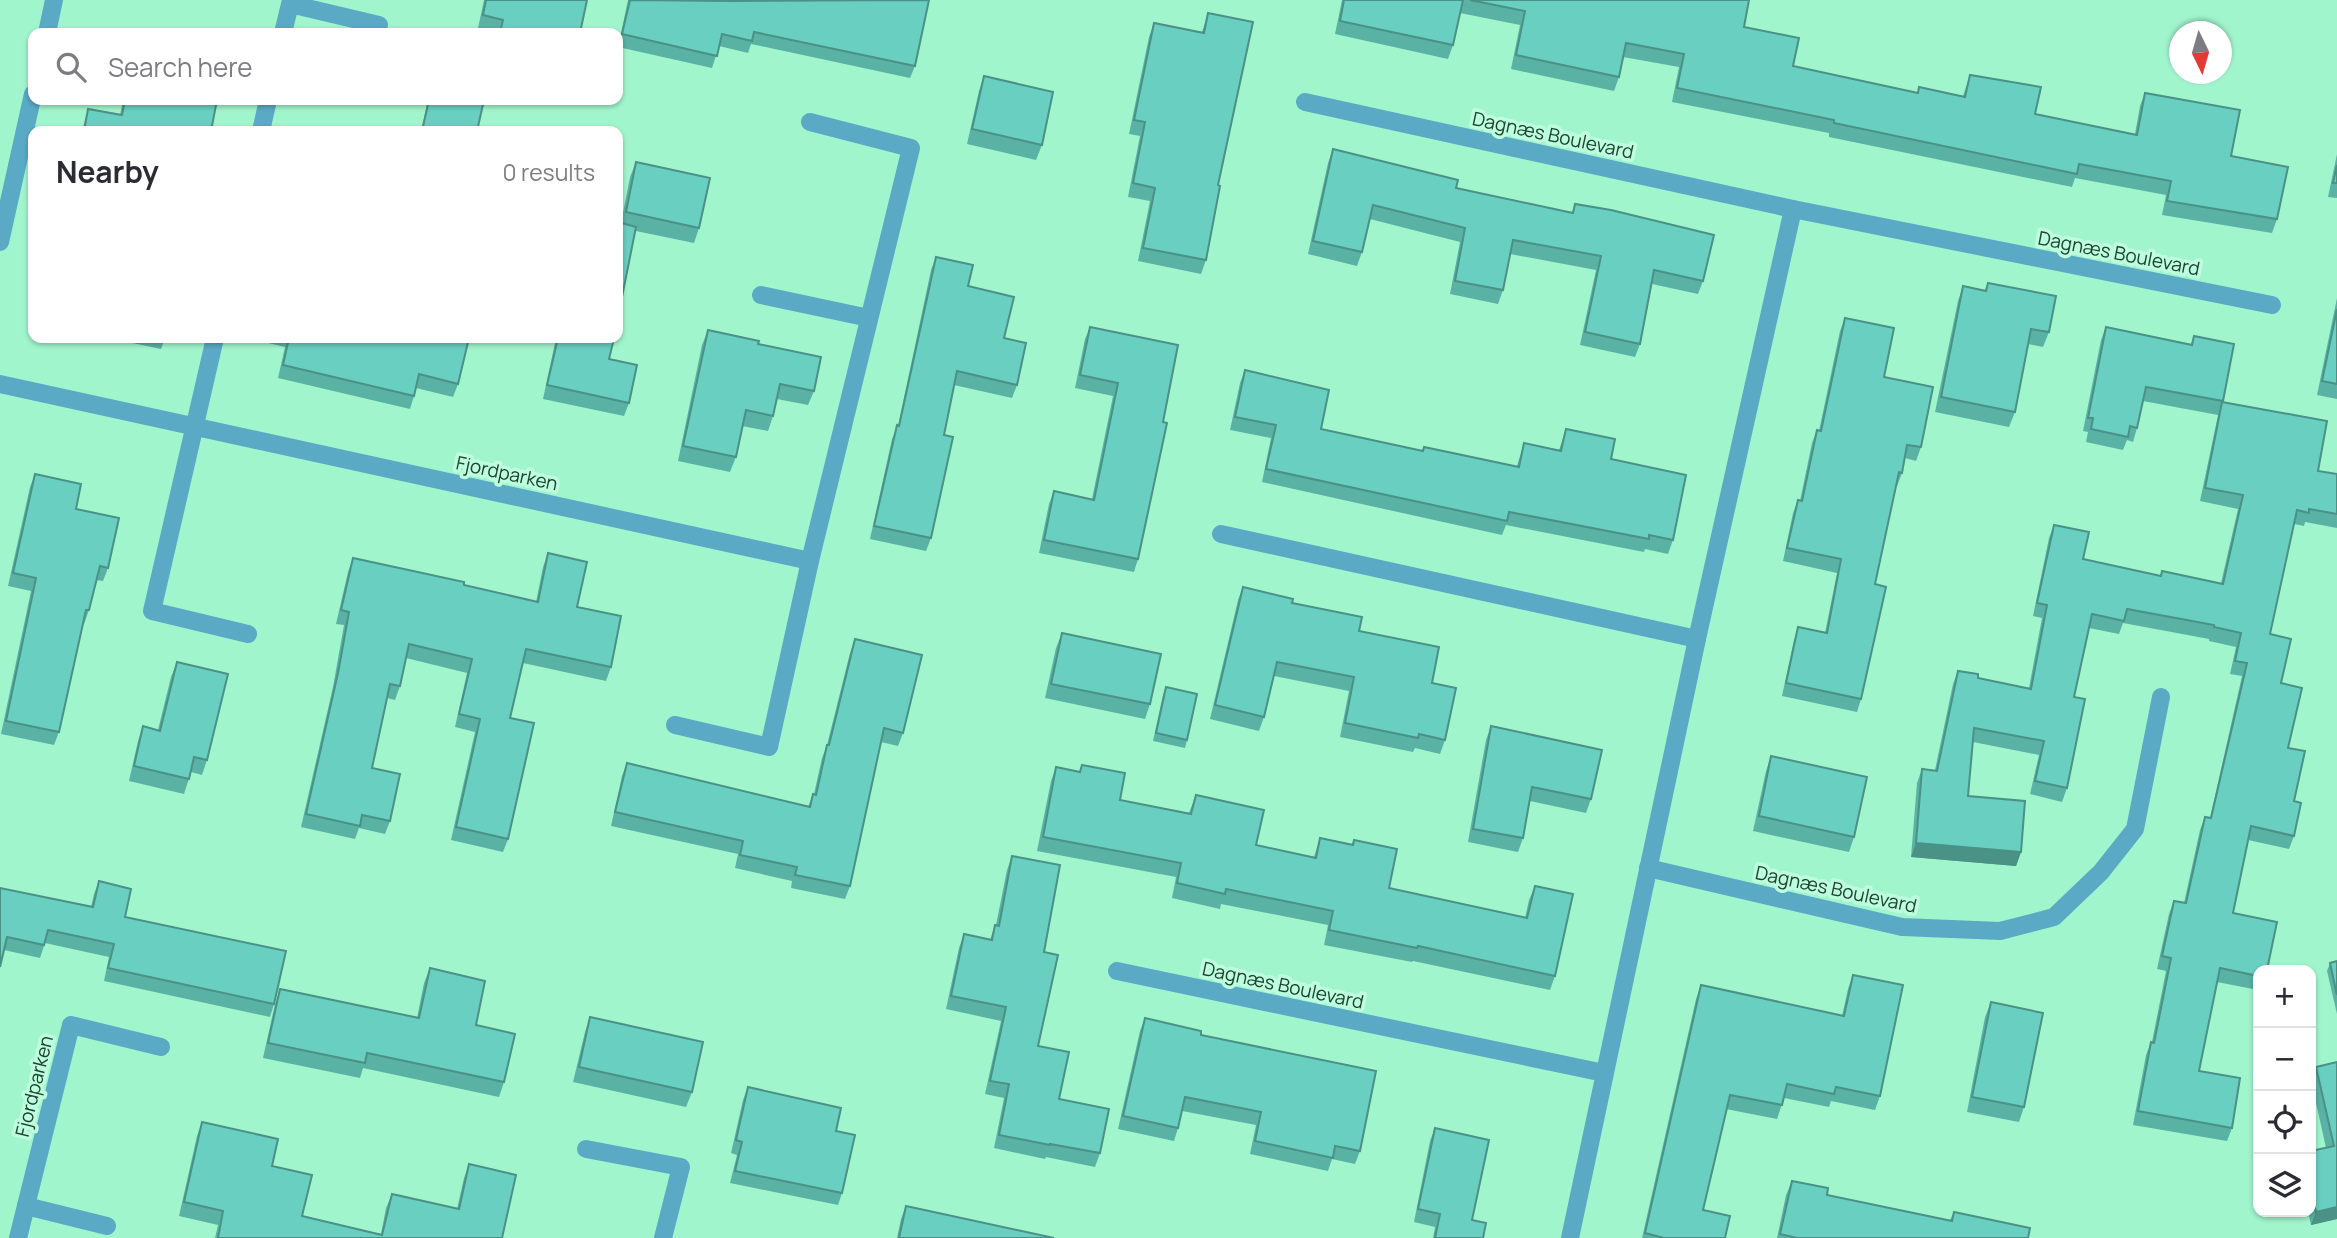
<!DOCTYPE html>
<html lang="en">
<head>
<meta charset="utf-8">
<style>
	body { margin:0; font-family:Manrope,sans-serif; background:#f2f2f3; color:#2b2b33 }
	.controls { position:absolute; right:21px; bottom:21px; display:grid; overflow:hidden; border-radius:14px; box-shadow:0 2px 5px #0004 }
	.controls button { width:63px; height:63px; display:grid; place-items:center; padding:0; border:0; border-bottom:2px solid #e1e1e2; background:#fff; color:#2b2b33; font:35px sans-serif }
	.compass { position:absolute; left:2169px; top:21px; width:63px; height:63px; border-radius:50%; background:#fff; box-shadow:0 2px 5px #0004; rotate:175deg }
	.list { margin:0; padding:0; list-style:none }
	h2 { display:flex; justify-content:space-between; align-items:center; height:91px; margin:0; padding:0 28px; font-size:30px }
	h2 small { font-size:23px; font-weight:400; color:#7c7c81 }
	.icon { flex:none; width:38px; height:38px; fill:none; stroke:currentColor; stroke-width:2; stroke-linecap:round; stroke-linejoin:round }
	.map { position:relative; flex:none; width:2337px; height:1238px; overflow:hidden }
	.search { position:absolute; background:#fff; box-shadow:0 2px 5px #0004; left:28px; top:28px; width:595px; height:77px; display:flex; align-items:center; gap:18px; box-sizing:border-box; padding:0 24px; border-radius:14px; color:#7c7c81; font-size:26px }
	.panel { position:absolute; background:#fff; box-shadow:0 2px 5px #0004; left:28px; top:126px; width:595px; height:217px; border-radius:14px }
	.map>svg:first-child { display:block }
</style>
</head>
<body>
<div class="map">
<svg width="2337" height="1238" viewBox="0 0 2337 1238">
	<rect width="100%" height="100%" fill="#a1f5cd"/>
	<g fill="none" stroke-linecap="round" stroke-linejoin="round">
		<!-- minor -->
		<g stroke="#5aaac6" stroke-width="18">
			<polyline points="47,33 54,0"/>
			<polyline points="283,33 290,4 379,25"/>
			<polyline points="1305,102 1793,209 2272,305"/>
			<polyline points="261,131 268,100"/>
			<polyline points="0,242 33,94"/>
			<polyline points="761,295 869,318"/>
			<polyline points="215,338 152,611 248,634"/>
			<polyline points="0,384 810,561"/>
			<polyline points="1221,534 1697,639"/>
			<polyline points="675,725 769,747 810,561 911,148 810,122"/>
			<polyline points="1648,868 1902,927 2000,931 2054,917 2101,872 2135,829 2161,697"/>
			<polyline points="1117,971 1604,1073"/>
			<polyline points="586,1149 681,1167 663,1238"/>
			<polyline points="26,1206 107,1226"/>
			<polyline points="18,1238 71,1025 161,1047"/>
			<polyline points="1570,1238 1697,639 1793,209"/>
		</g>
	</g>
	<!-- wall -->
	<g fill="#5ab2a5">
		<polygon points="484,0 587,0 580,33 498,33 478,28"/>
		<polygon points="628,0 929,0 915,66 910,78 751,44 748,53 719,46 712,68 618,47"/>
		<polygon points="1342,0 1749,0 1744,27 1793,66 1917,93 1919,87 1963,96 1970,75 2035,114 2135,134 2140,106 2145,93 2231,156 2277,219 2272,233 2162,215 2166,195 2075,178 2072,187 1829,137 1829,133 1672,102 1679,67 1623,57 1619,77 1614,91 1511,69 1520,25 1460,13 1453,45 1448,59 1335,34"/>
		<polygon points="1208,13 1218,185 1206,260 1201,274 1138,261 1150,201 1128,197 1140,136 1129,134 1149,37 1154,23 1202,32"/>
		<polygon points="984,76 1042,145 1036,160 967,144 979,91"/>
		<polygon points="123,100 217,100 211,131 82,131 88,109 120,115"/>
		<polygon points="428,100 484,100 477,131 421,131"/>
		<polygon points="1333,149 1456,188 1572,213 1575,204 1703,281 1698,294 1652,284 1640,344 1635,357 1580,345 1596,270 1510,254 1503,290 1498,304 1450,294 1460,242 1370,219 1362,252 1357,266 1308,254 1328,163"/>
		<polygon points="2337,154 2337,198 2328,197"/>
		<polygon points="636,162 699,228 694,243 636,231 621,223 630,177"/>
		<polygon points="936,257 968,286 1004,338 1017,385 1012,398 954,385 944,435 931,538 926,551 870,539 892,439 898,426 931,270"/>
		<polygon points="1988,283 2049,332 2043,347 2028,344 2015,412 2009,427 1935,412 1958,301 1963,286 1985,290"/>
		<polygon points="2337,298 2337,399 2317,395"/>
		<polygon points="1845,318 1884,377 1921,447 1916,461 1905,458 1902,473 1897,486 1896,486 1875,584 1861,699 1857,712 1782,696 1794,640 1798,627 1825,633 1837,573 1783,561 1793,513 1798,500 1800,501 1812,443 1817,430 1819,431 1840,331"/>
		<polygon points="1090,327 1163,422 1138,559 1134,572 1039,553 1049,504 1054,491 1092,499 1113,396 1075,388 1085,339"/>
		<polygon points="2106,327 2191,344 2194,336 2223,402 2318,471 2337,474 2337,528 2305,522 2304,526 2294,524 2270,634 2281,683 2294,801 2294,836 2289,849 2248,840 2233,913 2258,970 2258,990 2217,982 2199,1071 2232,1128 2227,1141 2133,1125 2146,1055 2151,1042 2152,1042 2166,971 2157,969 2169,914 2174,901 2184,903 2200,830 2205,817 2210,818 2242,676 2230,674 2236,647 2209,641 2209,639 2123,623 2119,634 2089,628 2074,697 2067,788 2062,802 2030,794 2039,755 1973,742 1968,796 2021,852 2016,866 1911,857 1917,783 1922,769 1935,770 1953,684 1958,671 1978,678 2029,688 2042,618 2033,616 2049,538 2054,525 2083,559 2160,576 2162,571 2221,583 2238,509 2200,501 2218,415 2143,401 2137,428 2133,442 2127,440 2123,450 2086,442 2088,432 2083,431 2101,340"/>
		<polygon points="708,330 758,344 814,391 808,405 777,399 773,416 768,431 742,426 736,457 730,472 678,461 702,345"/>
		<polygon points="109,338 165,338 161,349"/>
		<polygon points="269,338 406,338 417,340 417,338 469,338 458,384 453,397 416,388 414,396 410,409 278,378 285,347 268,343"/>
		<polygon points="556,338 614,338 609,359 629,403 624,416 543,399"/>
		<polygon points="1245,370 1321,429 1423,451 1517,466 1524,443 1559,450 1566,429 1611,459 1673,540 1668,554 1645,549 1644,552 1506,525 1502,535 1262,482 1271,438 1230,430 1240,383"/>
		<polygon points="35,474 76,509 108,568 103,581 96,580 89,610 84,624 83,624 59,732 54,745 1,734 31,591 8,586 30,487"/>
		<polygon points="548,553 611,667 606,681 523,663 510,718 508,839 503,852 451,840 475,732 455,727 467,673 406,658 400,686 395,700 387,698 372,768 390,821 385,834 359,828 355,839 301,827 333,687 344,625 336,624 348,572 353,558 536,602 543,567"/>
		<polygon points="1243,587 1292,603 1359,631 1432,683 1445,740 1440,754 1415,748 1413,752 1340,737 1349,691 1274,676 1264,717 1259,731 1210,719 1238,600"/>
		<polygon points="1062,633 1150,704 1145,719 1045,698 1056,648"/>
		<polygon points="855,639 903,733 898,746 881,742 850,886 845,899 791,888 792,881 735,868 738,854 611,826 622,776 627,763 808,807 813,794 814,794 822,758 827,745 850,653"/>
		<polygon points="177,662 207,760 202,775 191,772 184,794 129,781 138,741 143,726 158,730 171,677"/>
		<polygon points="1166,687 1187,740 1185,748 1153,741 1163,695"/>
		<polygon points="1491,726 1591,799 1586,813 1530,801 1523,838 1518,852 1468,842 1486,740"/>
		<polygon points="1771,756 1854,837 1849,852 1753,831 1766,771"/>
		<polygon points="1082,765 1120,800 1189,813 1196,795 1256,845 1314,857 1320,838 1352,844 1354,840 1389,888 1525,918 1529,900 1535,886 1555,976 1550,990 1413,961 1412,962 1324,945 1328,925 1221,904 1220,909 1172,898 1176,877 1037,851 1051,781 1056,767 1079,772"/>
		<polygon points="1012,856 1044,952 1038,1046 1059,1099 1100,1153 1095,1167 1046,1157 1045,1159 994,1148 1004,1098 985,1094 1001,1021 946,1009 959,948 964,934 990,940 995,925 996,925 1007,870"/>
		<polygon points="99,881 125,917 274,1004 270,1017 104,981 109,957 45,943 40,958 4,950 0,888 91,907 94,894"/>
		<polygon points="2337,961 2337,1014 2327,971 2330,963"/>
		<polygon points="430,968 504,1082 499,1097 363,1068 360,1078 263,1058 275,1004 280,989 417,1018 424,983"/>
		<polygon points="1853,975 1880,1096 1875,1110 1831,1101 1829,1107 1784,1098 1777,1119 1726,1109 1703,1210 1725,1238 1642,1238 1696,999 1701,985 1842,1016 1848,989"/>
		<polygon points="1991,1002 2024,1107 2019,1122 1967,1112 1985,1017"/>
		<polygon points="590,1017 692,1092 686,1107 573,1082 585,1032"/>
		<polygon points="1145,1018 1201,1035 1360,1151 1355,1164 1332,1159 1328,1171 1250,1154 1256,1125 1182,1111 1178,1128 1174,1141 1118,1129 1140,1031"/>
		<polygon points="2337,1062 2337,1219 2311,1225 2308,1212 2311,1212 2311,1151 2326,1148 2311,1080 2316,1067"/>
		<polygon points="748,1087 836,1131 842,1193 838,1205 730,1183 737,1155 731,1153 743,1100"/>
		<polygon points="202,1122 272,1166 302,1216 381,1234 386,1208 392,1194 457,1209 464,1178 469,1164 502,1238 215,1238 218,1225 179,1216 197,1136"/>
		<polygon points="1435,1128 1472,1220 1483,1238 1433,1238 1435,1227 1414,1222 1430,1141"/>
		<polygon points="1792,1181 1827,1195 1950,1220 1954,1212 2028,1238 1777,1238 1786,1195"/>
		<polygon points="906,1206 1054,1238 897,1238 901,1219"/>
	</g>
	<!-- shaded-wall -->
	<g fill="#4a9186">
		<polygon points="1916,843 2021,852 2016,866 1911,857"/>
		<polygon points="2337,1207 2337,1219 2311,1225 2316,1212"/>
	</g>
	<!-- building -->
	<g fill="#69cfc0" stroke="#4a9186" stroke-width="2">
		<polygon points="486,0 587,0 580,33 565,33 550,30 549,33 500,33 503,20 483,15"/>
		<polygon points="630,0 729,1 929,0 915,66 754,32 752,41 722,34 717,56 622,34"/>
		<polygon points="1344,0 1463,0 1453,45 1340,21"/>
		<polygon points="1470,0 1749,0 1744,27 1799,38 1793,66 1918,93 1919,87 1965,97 1970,75 2041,87 2035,114 2137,135 2145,93 2240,110 2231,156 2288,167 2277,219 2167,201 2171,181 2079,164 2077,174 1834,123 1834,120 1677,88 1684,54 1626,43 1619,77 1516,55 1525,11"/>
		<polygon points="1208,13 1253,22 1218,185 1220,186 1206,260 1143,248 1155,188 1133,183 1145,122 1134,120 1154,23 1204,33"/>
		<polygon points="984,76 1053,92 1042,145 972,129"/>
		<polygon points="125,100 217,100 211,131 156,131 139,128 139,131 84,131 88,109 122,115"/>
		<polygon points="429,100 484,100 477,131 422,131"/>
		<polygon points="1333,149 1458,180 1456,188 1573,213 1575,204 1611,210 1714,235 1703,281 1654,270 1640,344 1585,332 1601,256 1513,240 1503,290 1455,281 1465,228 1373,205 1362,252 1313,241"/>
		<polygon points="636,162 710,178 699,228 626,212"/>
		<polygon points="2337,165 2337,183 2333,183"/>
		<polygon points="618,222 636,227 618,317"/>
		<polygon points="936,257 973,265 968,286 1014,297 1004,338 1026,343 1017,385 957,371 944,435 953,437 931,538 874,526 897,425 899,426"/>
		<polygon points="1988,283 2056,296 2049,332 2031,329 2015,412 1941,397 1963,286 1986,291"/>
		<polygon points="2337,309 2337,384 2322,381"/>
		<polygon points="1845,318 1894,328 1884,377 1933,387 1921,447 1907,445 1902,473 1899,472 1875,584 1886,587 1861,699 1786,683 1798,627 1827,633 1841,559 1787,548 1798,500 1802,501 1817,430 1821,431"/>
		<polygon points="1090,327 1178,345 1163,422 1167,423 1138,559 1044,540 1054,491 1094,500 1118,383 1080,375"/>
		<polygon points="2106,327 2192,345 2194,336 2234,344 2223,401 2146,387 2137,428 2130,426 2128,437 2091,429 2093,418 2088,418"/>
		<polygon points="708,330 759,341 758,344 821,357 814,391 780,384 773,416 746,410 736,457 683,446"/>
		<polygon points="289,338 406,338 418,340 419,338 469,338 458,384 419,374 414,396 283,365"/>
		<polygon points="558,338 614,338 609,359 637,365 629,403 547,385"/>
		<polygon points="1245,370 1329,390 1321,429 1423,451 1424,447 1519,467 1524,443 1561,451 1566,429 1615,439 1611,459 1686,475 1673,540 1649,535 1649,539 1509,512 1507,521 1266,469 1276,425 1235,417"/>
		<polygon points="2222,402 2327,421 2318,471 2337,474 2337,514 2309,509 2309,513 2297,510 2270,634 2291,639 2281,683 2302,688 2288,748 2305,751 2294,801 2301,803 2294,836 2251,826 2233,913 2277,922 2267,970 2258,970 2258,976 2220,968 2199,1071 2240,1078 2232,1128 2138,1111 2151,1042 2154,1043 2171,958 2162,956 2174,901 2186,903 2205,817 2211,818 2247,663 2235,661 2241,633 2214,627 2214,625 2127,609 2124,621 2092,614 2074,697 2085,699 2067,788 2035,781 2044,741 1974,728 1968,796 2025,801 2021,852 1916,843 1922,769 1937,771 1958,671 1978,674 1978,678 2031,689 2047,605 2037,603 2054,525 2089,532 2083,559 2161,576 2162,571 2223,584 2243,495 2205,488"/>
		<polygon points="35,474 81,484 76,509 119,518 108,568 100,566 89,610 86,610 59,732 6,721 36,578 13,573"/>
		<polygon points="548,553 587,562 577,607 621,616 611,667 526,649 510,718 534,723 508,839 456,827 480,719 459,714 472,659 409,644 400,686 390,684 372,768 400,774 390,821 362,815 360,826 306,814 338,673 349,612 341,610 353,558 464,582 464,585 538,602"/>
		<polygon points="1243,587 1293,599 1292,603 1362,617 1359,631 1439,647 1432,683 1456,688 1445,740 1419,734 1418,738 1345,723 1354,677 1277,662 1264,717 1215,705"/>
		<polygon points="1062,633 1161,654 1150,704 1051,684"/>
		<polygon points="855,639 922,655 903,733 884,728 850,886 795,875 797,867 740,855 743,841 615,812 627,763 810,807 813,794 816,795 827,745 829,745"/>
		<polygon points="177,662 228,674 207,760 194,757 189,779 134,766 143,726 160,731"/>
		<polygon points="1166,687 1197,694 1187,740 1156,733"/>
		<polygon points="1491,726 1602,750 1591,799 1532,787 1523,838 1473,829"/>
		<polygon points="1771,756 1867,777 1854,837 1759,816"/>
		<polygon points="1082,765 1125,773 1120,800 1191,814 1196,795 1264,810 1256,845 1316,858 1320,838 1353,845 1354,840 1397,849 1389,888 1527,918 1535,886 1573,894 1555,976 1418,946 1417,948 1329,930 1333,911 1226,889 1225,894 1177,883 1181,863 1043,837 1056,767 1080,772"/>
		<polygon points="1012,856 1060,865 1044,952 1058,955 1038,1046 1069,1052 1059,1099 1109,1109 1100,1153 1050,1144 1050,1145 999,1135 1009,1084 990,1081 1006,1007 951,996 964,934 992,940 995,925 999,926"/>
		<polygon points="99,881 131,889 125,917 286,951 274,1004 108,968 114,944 48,930 44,945 7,937 0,967 0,888 93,907"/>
		<polygon points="2337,961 2337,995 2330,963"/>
		<polygon points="430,968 485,981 476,1025 515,1034 504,1082 367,1053 365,1063 268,1043 280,989 419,1018"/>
		<polygon points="1853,975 1903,985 1880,1096 1836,1087 1834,1094 1787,1084 1782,1105 1730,1095 1703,1210 1730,1216 1725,1238 1664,1238 1645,1233 1701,985 1844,1016"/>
		<polygon points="1991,1002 2043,1013 2024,1107 1972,1097"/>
		<polygon points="590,1017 703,1042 692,1092 579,1067"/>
		<polygon points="1145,1018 1201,1031 1201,1035 1376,1071 1360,1151 1335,1146 1333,1158 1255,1141 1261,1112 1185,1097 1178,1128 1123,1116"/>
		<polygon points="2337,1062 2337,1207 2316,1212 2311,1190 2311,1151 2334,1146 2316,1067"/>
		<polygon points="748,1087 841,1108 836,1131 855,1135 842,1193 735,1171 742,1142 736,1140"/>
		<polygon points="202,1122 278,1139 272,1166 312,1175 302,1216 382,1235 392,1194 459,1209 469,1164 516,1175 502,1238 218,1238 223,1211 184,1202"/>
		<polygon points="1435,1128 1489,1140 1472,1220 1486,1223 1483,1238 1435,1238 1440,1214 1418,1209"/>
		<polygon points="1792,1181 1828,1188 1827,1195 1952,1221 1954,1212 2030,1228 2028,1238 1797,1238 1780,1234"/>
		<polygon points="906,1206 1054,1238 899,1238"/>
	</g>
	<g text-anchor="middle" stroke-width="7" stroke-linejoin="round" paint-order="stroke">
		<!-- street labels -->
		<g font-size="19" fill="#204233" stroke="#bcfede">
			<text transform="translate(1553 135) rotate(12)" y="7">Dagnæs Boulevard</text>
			<text transform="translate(2119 253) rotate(11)" y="7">Dagnæs Boulevard</text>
			<text transform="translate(507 473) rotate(12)" y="7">Fjordparken</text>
			<text transform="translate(1836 889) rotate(12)" y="7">Dagnæs Boulevard</text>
			<text transform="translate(1283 985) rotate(12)" y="7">Dagnæs Boulevard</text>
			<text transform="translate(34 1086) rotate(-76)" y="7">Fjordparken</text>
		</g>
	</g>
</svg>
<div class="controls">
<button>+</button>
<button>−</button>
<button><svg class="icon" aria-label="locate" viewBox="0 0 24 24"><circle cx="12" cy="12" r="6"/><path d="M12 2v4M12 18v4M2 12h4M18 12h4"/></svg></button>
<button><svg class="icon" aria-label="layers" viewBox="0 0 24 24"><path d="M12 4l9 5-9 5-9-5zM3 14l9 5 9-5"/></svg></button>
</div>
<svg class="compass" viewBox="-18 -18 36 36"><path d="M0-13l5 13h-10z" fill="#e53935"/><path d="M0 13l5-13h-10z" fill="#7c7c81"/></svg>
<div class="search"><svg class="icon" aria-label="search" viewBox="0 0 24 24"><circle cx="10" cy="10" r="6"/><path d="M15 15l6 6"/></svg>Search here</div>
<section class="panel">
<h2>Nearby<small>0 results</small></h2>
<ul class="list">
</ul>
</section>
</div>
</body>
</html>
